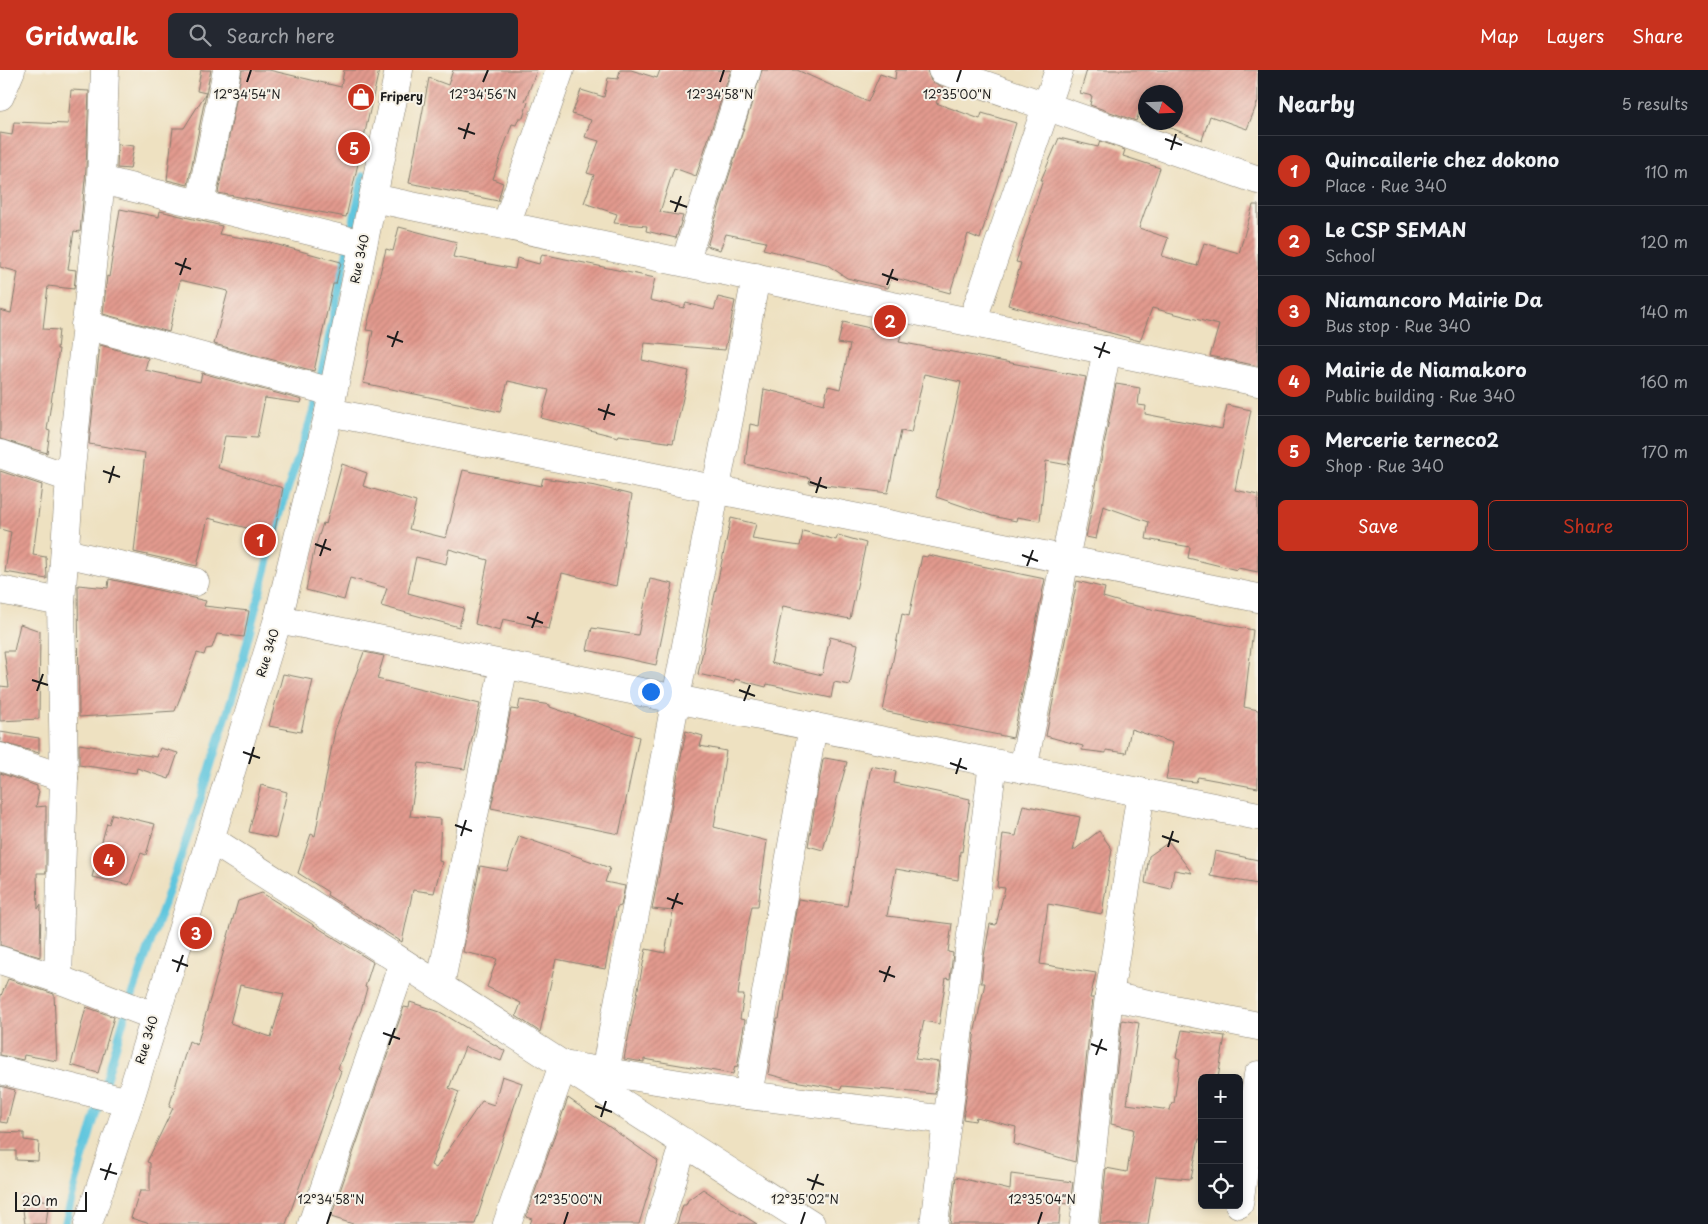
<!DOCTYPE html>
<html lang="en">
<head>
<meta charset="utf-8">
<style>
	body { margin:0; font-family:"Playpen Sans",sans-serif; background:#242831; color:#f1f3f6 }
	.controls { position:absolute; right:15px; bottom:15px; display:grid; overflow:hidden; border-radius:8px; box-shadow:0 2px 8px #0003 }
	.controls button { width:45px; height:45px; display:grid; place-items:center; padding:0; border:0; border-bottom:1px solid #363941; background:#171b24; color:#f1f3f6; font:25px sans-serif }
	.compass { position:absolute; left:1138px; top:15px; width:45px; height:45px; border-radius:50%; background:#171b24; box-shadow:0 2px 8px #0003; rotate:109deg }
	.scale { position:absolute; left:15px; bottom:12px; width:72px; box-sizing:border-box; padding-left:5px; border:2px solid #1c1c1c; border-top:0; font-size:14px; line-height:18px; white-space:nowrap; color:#1c1c1c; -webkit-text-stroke:4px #f7f3e8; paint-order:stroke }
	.you { position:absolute; left:650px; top:621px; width:18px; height:18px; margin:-12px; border:4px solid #fff; border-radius:50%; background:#1a73e8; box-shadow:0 0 0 8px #1a73e833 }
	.badge { display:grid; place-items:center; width:32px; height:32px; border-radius:50%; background:#c8321e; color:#fff; font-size:16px; font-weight:700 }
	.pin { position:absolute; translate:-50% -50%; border:2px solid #fff; box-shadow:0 1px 5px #0006 }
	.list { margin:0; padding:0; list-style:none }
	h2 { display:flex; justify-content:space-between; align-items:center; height:65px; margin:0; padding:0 20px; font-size:21px }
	h2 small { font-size:16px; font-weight:400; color:#9ea1a6 }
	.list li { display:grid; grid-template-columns:32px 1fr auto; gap:15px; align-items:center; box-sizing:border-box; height:70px; padding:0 20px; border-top:1px solid #363941 }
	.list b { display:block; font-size:19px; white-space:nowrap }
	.list p { margin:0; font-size:16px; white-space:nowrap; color:#9ea1a6 }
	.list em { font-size:16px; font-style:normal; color:#9ea1a6 }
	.actions { display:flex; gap:10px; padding:15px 20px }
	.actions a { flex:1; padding:11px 0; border:1px solid #c8321e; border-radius:8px; text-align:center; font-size:18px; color:#c8321e }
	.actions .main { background:#c8321e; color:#fff }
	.icon { flex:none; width:28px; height:28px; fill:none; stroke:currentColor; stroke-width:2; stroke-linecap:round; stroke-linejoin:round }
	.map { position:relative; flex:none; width:1258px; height:1154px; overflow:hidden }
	header { display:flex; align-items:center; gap:30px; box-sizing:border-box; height:70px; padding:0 25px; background:#c8321e; color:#fff }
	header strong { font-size:24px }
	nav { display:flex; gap:28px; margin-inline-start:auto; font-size:18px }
	.search { width:350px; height:45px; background:#242831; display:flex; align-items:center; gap:12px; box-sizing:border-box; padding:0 18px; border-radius:8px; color:#9ea1a6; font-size:19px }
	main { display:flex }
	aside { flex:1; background:#171b24 }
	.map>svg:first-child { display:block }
</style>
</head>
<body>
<header>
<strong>Gridwalk</strong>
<div class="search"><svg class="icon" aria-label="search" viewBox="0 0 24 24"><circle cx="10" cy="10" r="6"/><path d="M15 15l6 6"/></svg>Search here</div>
<nav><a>Map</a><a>Layers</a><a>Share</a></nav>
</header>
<main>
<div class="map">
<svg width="1258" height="1154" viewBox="0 0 1258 1154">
	<defs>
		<pattern id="building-hatch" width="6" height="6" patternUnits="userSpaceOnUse" patternTransform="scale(1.25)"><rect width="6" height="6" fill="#e29a8e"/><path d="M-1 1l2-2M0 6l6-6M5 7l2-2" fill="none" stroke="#c1847a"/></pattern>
	</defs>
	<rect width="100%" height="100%" fill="#f7f3e8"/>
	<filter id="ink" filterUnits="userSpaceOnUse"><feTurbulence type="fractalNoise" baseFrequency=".02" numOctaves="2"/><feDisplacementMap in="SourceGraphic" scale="10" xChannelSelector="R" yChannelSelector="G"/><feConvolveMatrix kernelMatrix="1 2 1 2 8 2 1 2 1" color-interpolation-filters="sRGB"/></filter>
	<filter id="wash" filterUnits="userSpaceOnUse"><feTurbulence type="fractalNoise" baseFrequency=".0096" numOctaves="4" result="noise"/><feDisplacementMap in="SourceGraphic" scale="20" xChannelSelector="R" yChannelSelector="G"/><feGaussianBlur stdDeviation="1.12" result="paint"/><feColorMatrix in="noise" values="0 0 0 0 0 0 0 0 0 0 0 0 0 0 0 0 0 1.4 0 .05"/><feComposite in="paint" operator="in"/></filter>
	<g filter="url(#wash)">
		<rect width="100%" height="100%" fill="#eee1c1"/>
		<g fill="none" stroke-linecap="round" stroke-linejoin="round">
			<!-- stream -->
			<polyline stroke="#60c6de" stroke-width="8" points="65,1154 77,1108 124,949 196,743 235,618 284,430 313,342 363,106"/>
		</g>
		<g id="blocks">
			<!-- building -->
			<g fill="url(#building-hatch)" fill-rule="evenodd">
				<polygon points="201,0 211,0 206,23 197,21"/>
				<polygon points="242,0 269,0 341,17 344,0 379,0 346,147 218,123"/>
				<polygon points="453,0 537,0 525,31 528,32 523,48 519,48 516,55 512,54 493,109 503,113 498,131 409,113 429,8 448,15"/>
				<polygon points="620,0 631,0 657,8 660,0 731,0 696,106 674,98 660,142 683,146 676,168 646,161 647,156 614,153 617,144 584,133 594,105 587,103 599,71 585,67 591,50 572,44 581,20 604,27 608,8 618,9"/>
				<polygon points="762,0 797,0 868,32 880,4 895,9 896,0 927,0 931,11 943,17 936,33 980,49 982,43 1016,53 980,169 968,164 950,223 892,207 888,218 847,208 826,194 763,179 766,172 726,164 720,180 707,176"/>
				<polygon points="1087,0 1258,0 1258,31 1247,59 1210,46 1202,70 1166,56 1164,52 1176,52 1176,22 1149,22 1148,20 1136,51 1090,35 1092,26 1080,23"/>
				<polygon points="71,20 89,21 86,99 80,162 74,161 68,199 76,200 74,219 48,216 43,259 59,260 57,279 59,279 47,360 50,361 47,383 0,369 0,240 11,243 18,202 0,197 0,63 12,65 14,52 68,54"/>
				<polygon points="206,23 188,115 167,110 173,58 184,58"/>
				<polygon points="1059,68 1098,77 1100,71 1125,80 1123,86 1160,98 1139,158 1168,168 1162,186 1197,196 1204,173 1239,183 1253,135 1258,135 1258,296 1210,286 1219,255 1152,238 1140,271 1008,235 1021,193 1016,192 1043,110 1041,110"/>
				<polygon points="118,74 134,76 130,99 117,98"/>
				<polygon points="120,139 159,147 160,141 222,156 219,164 267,172 341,192 336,214 333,214 314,301 214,274 228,221 180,210 169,262 103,244 107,206 109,207"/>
				<polygon points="399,157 457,172 453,187 515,199 517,188 539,194 542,184 655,208 650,230 684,238 686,233 714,240 718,227 735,231 725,280 645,273 642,290 689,301 673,373 619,365 618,367 541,348 549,320 508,311 500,342 363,313 373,261 366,260 386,179 393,181"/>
				<polygon points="843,252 901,265 899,272 1086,307 1068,395 1046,391 1040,451 1017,447 1016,451 992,446 936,427 961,312 924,304 911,363 901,361 888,423 809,413 810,408 745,394 750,354 759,356 764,319 824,334 828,316 840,319 850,275 838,273"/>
				<polygon points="100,275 148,288 145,300 200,312 202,303 302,330 301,333 265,328 257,368 225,366 218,398 283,418 274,465 208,448 197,496 134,482 145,383 89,374"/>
				<polygon points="1116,314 1140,318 1138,335 1146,336 1145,344 1222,359 1227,335 1251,340 1235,420 1258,425 1258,502 1238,498 1237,500 1188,488 1190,477 1146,469 1149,452 1103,436 1096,469 1086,467"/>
				<polygon points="342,394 367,403 363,416 416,432 409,459 446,468 463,400 541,416 543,408 596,416 632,425 616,516 562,503 549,559 503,549 500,561 475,554 488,490 449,479 446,494 416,487 408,523 464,538 459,557 381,536 387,518 350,508 344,530 306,520 314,481 323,453 326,454"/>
				<polygon points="0,401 42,415 33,485 46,487 47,509 5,502 11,462 0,459"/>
				<polygon points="731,448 756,454 752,469 800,476 803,461 836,470 838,465 866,473 850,549 783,536 771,593 822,605 830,567 858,574 850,615 834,612 831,628 767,614 766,617 735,609 734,612 698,604"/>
				<polygon points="928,485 1045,509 1013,668 883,641 902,544 909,546 922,486 927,487"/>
				<polygon points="109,509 206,531 204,536 249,541 244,567 217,564 212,578 206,579 204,585 197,583 175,641 79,647 78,515 108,518"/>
				<polygon points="650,509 673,514 656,595 587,580 592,558 638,565"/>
				<polygon points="1077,511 1105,518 1103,527 1127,534 1253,560 1244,637 1258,640 1258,718 1198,707 1196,712 1166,709 1173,673 1131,659 1126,683 1106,680 1106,683 1082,680 1083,676 1046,666"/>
				<polygon points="20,554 40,561 39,649 0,651 0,616 9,617 4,581 14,581"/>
				<polygon points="364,582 384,586 377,609 480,634 465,699 419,693 410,746 441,749 439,791 442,792 434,823 413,820 402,872 327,825 328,822 298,803 311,764 315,766 335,660"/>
				<polygon points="283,604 313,610 301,662 269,656"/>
				<polygon points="520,630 550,635 550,637 639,667 619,764 491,738 511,639 518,640"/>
				<polygon points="686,661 703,666 700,676 726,681 714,757 767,771 758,836 752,836 745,871 738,925 744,925 740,949 745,950 737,997 735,996 733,1004 644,989 644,992 624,989 646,879 665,883 673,841 652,839"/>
				<polygon points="0,662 39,668 39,683 0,672"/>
				<polygon points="79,674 157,687 160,678 178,683 169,709 137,698 136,703 79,695"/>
				<polygon points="825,688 847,692 823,780 808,776 823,689"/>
				<polygon points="871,696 896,701 894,713 970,729 962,782 960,781 958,810 896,799 887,846 952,854 948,882 953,883 950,909 946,908 939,954 924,951 915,989 939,992 935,1024 842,1016 841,1019 794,1011 768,1004 777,949 779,949 782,932 784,932 788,887 798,829 847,836"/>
				<polygon points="0,703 37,716 37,720 39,721 36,737 46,736 46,803 37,803 38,839 41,834 40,887 0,875"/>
				<polygon points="261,715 287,722 276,768 249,762"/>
				<polygon points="1023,735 1080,747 1073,781 1099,761 1112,779 1102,844 1048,834 1040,894 1096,903 1090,928 1093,928 1075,1092 1014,1074 1016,1057 976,1047 975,1051 963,1049 975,960 985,913 981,913 984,886 990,854 996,855 1005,818 997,817 1003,764 1016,766"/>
				<polygon points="112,744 155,754 146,785 141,783 129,815 92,807 107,753 109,754"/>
				<polygon points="519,766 610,798 605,812 625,816 621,836 617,837 605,899 556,889 540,962 516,946 521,933 487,917 497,889 463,882 480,796 507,801"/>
				<polygon points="1169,772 1192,803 1174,800 1171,819 1145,813 1149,786"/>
				<polygon points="1215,781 1258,790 1258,814 1210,806"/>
				<path d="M262,823L373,892L365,917L367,918L361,940L338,998L341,1001L286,1154H150L131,1148L140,1121H150V1093L147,1092L173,1038L169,1037L189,971L197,975L238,831ZM240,915L284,924L271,967L230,953Z"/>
				<polygon points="8,909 54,924 57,991 24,985 23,990 0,985 0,928"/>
				<polygon points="410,932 440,942 505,981 501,991 465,977 449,1018 459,1022 431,1095 436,1098 482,1031 494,1035 502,1006 522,1013 475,1154 353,1154 331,1147 404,937 409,938"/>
				<polygon points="86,937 114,947 98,1003 71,995"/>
				<polygon points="1122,950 1139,953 1127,1034 1170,1040 1172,1033 1174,1033 1180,989 1176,987 1182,960 1225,966 1218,1008 1202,1008 1202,1069 1199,1069 1191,1109 1156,1106 1148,1154 1100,1154 1106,1098 1127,1102 1134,1059 1111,1054"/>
				<polygon points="0,1016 15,1020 7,1053 0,1052"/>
				<polygon points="568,1028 658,1091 639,1154 530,1154 532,1149 526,1147"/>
				<polygon points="0,1062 24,1063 24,1070 39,1072 38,1091 16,1090 16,1081 0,1081"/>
				<polygon points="1011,1104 1073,1112 1070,1134 1061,1133 1059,1154 950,1154 956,1107 1010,1120"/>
				<polygon points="703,1119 728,1136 757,1154 677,1154 683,1135 686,1135 688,1130"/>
				<polygon points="21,1126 49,1131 46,1154 25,1154"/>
			</g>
		</g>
	</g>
	<g filter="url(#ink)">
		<use href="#blocks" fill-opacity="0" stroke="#857e6e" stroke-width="1"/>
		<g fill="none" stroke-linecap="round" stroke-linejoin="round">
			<!-- minor casing -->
			<g stroke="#857e6e" stroke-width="29">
				<g id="minor">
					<polyline points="942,0 1258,110"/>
					<polyline points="0,26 11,0"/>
					<polyline points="101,110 363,174"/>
					<polyline points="373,128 1258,312"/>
					<polyline points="200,134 227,0"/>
					<polyline points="506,155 560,0"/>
					<polyline points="685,192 747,0"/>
					<polyline points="972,252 1059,0"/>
					<polyline points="85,255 332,322"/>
					<polyline points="329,342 1258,528"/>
					<polyline points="0,384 70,408"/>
					<polyline points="65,483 195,512"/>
					<polyline points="0,520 61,532"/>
					<polyline points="278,549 1258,746"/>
					<polyline points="0,687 64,708"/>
					<polyline points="1023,699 1107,280"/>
					<polyline points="210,769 811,1154"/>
					<polyline points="0,890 58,909 64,708 61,532 70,408 101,110 105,0"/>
					<polyline points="58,909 154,946"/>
					<polyline points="440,916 504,595"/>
					<polyline points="1109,926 1258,956"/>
					<polyline points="0,1000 129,1032"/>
					<polyline points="605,1002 756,207"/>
					<polyline points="748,1025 813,656"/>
					<polyline points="1239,1134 1258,1005"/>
					<polyline points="88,1154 129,1032 278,549 329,342 399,0"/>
					<polyline points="312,1154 403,893"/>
					<polyline points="507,1154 563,995 748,1025 947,1050"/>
					<polyline points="659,1154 684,1072"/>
					<polyline points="934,1154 993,693"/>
					<polyline points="1084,1154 1109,926 1141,722"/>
				</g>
			</g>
			<!-- minor -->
			<use href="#minor" stroke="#fff" stroke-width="28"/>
		</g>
	</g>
	<!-- ticks -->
	<path fill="none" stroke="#1c1c1c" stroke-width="2" d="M247,12L251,0M483,12L488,0M720,12L724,0M957,12L961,0M458,58L475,64M464,69L469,53M1165,69L1182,75M1171,80L1176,64M670,131L687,137M675,142L681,126M175,193L191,199M882,204L898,210M180,205L186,188M887,215L893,199M387,266L403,272M392,277L398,261M1094,277L1110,283M1099,288L1105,272M598,339L615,345M604,350L609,334M103,401L120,407M810,412L827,418M109,413L114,396M816,423L821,407M315,474L331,480M1022,485L1038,491M320,486L326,469M1027,496L1033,480M527,547L543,553M532,558L538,542M32,610L48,615M739,620L755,626M37,621L43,604M744,631L750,615M243,682L260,688M950,693L967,699M249,694L254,677M956,704L961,688M455,755L472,761M461,766L466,750M1162,766L1179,772M1168,777L1173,761M667,828L683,834M672,839L678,823M172,890L188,896M879,901L895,907M177,902L183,885M884,912L890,896M383,963L400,969M1091,974L1107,980M389,975L395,958M1096,985L1102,969M595,1036L612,1042M601,1047L606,1031M100,1099L117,1104M807,1109L824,1115M105,1110L111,1093M812,1120L818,1104M327,1154L331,1142M564,1154L568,1142M801,1154L805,1142M1038,1154L1042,1142"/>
	<!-- icons -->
	<defs>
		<g id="shop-disc" transform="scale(1.4375)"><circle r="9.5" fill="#c8321e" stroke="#f7f3e8"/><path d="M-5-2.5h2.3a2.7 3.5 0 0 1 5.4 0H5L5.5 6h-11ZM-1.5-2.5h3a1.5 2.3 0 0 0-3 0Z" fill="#fff"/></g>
	</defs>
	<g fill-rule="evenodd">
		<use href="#shop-disc" x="361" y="27"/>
	</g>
	<g text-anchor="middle" stroke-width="4" stroke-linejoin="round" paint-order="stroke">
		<!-- poi labels -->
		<g font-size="12" font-weight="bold" fill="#1c1c1c" stroke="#f7f3e8" text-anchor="start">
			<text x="380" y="31">Fripery</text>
		</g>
		<!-- street labels -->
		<g font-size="12" fill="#1c1c1c" stroke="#f7f3e8">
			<text transform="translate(360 189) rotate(-78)" y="4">Rue 340</text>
			<text transform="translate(268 583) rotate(-73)" y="4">Rue 340</text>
			<text transform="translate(147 970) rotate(-73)" y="4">Rue 340</text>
		</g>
	</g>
	<g font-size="12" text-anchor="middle" fill="#1c1c1c" stroke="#f7f3e8" stroke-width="4" stroke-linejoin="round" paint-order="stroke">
		<text x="247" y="29">12°34'54"N</text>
		<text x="483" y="29">12°34'56"N</text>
		<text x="720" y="29">12°34'58"N</text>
		<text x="957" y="29">12°35'00"N</text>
		<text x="331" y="1134">12°34'58"N</text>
		<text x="568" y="1134">12°35'00"N</text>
		<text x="805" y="1134">12°35'02"N</text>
		<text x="1042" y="1134">12°35'04"N</text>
	</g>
</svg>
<div class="controls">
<button>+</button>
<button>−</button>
<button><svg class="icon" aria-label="locate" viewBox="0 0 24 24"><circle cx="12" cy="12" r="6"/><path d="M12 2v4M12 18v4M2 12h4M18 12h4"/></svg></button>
</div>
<svg class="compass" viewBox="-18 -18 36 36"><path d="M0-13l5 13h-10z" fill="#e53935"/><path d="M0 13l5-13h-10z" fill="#9ea1a6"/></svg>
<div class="scale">20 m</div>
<div class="you"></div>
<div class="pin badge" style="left:260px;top:470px">1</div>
<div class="pin badge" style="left:890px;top:251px">2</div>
<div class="pin badge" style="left:196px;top:863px">3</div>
<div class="pin badge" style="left:109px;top:790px">4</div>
<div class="pin badge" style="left:354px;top:78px">5</div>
</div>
<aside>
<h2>Nearby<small>5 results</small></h2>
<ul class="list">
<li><span class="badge">1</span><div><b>Quincailerie chez dokono</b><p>Place · Rue 340</p></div><em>110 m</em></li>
<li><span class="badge">2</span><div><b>Le CSP SEMAN</b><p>School</p></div><em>120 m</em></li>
<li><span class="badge">3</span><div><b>Niamancoro Mairie Da</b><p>Bus stop · Rue 340</p></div><em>140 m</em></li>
<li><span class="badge">4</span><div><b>Mairie de Niamakoro</b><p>Public building · Rue 340</p></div><em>160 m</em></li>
<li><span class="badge">5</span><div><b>Mercerie terneco2</b><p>Shop · Rue 340</p></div><em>170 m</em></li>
</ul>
<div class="actions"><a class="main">Save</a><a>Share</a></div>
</aside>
</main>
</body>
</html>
